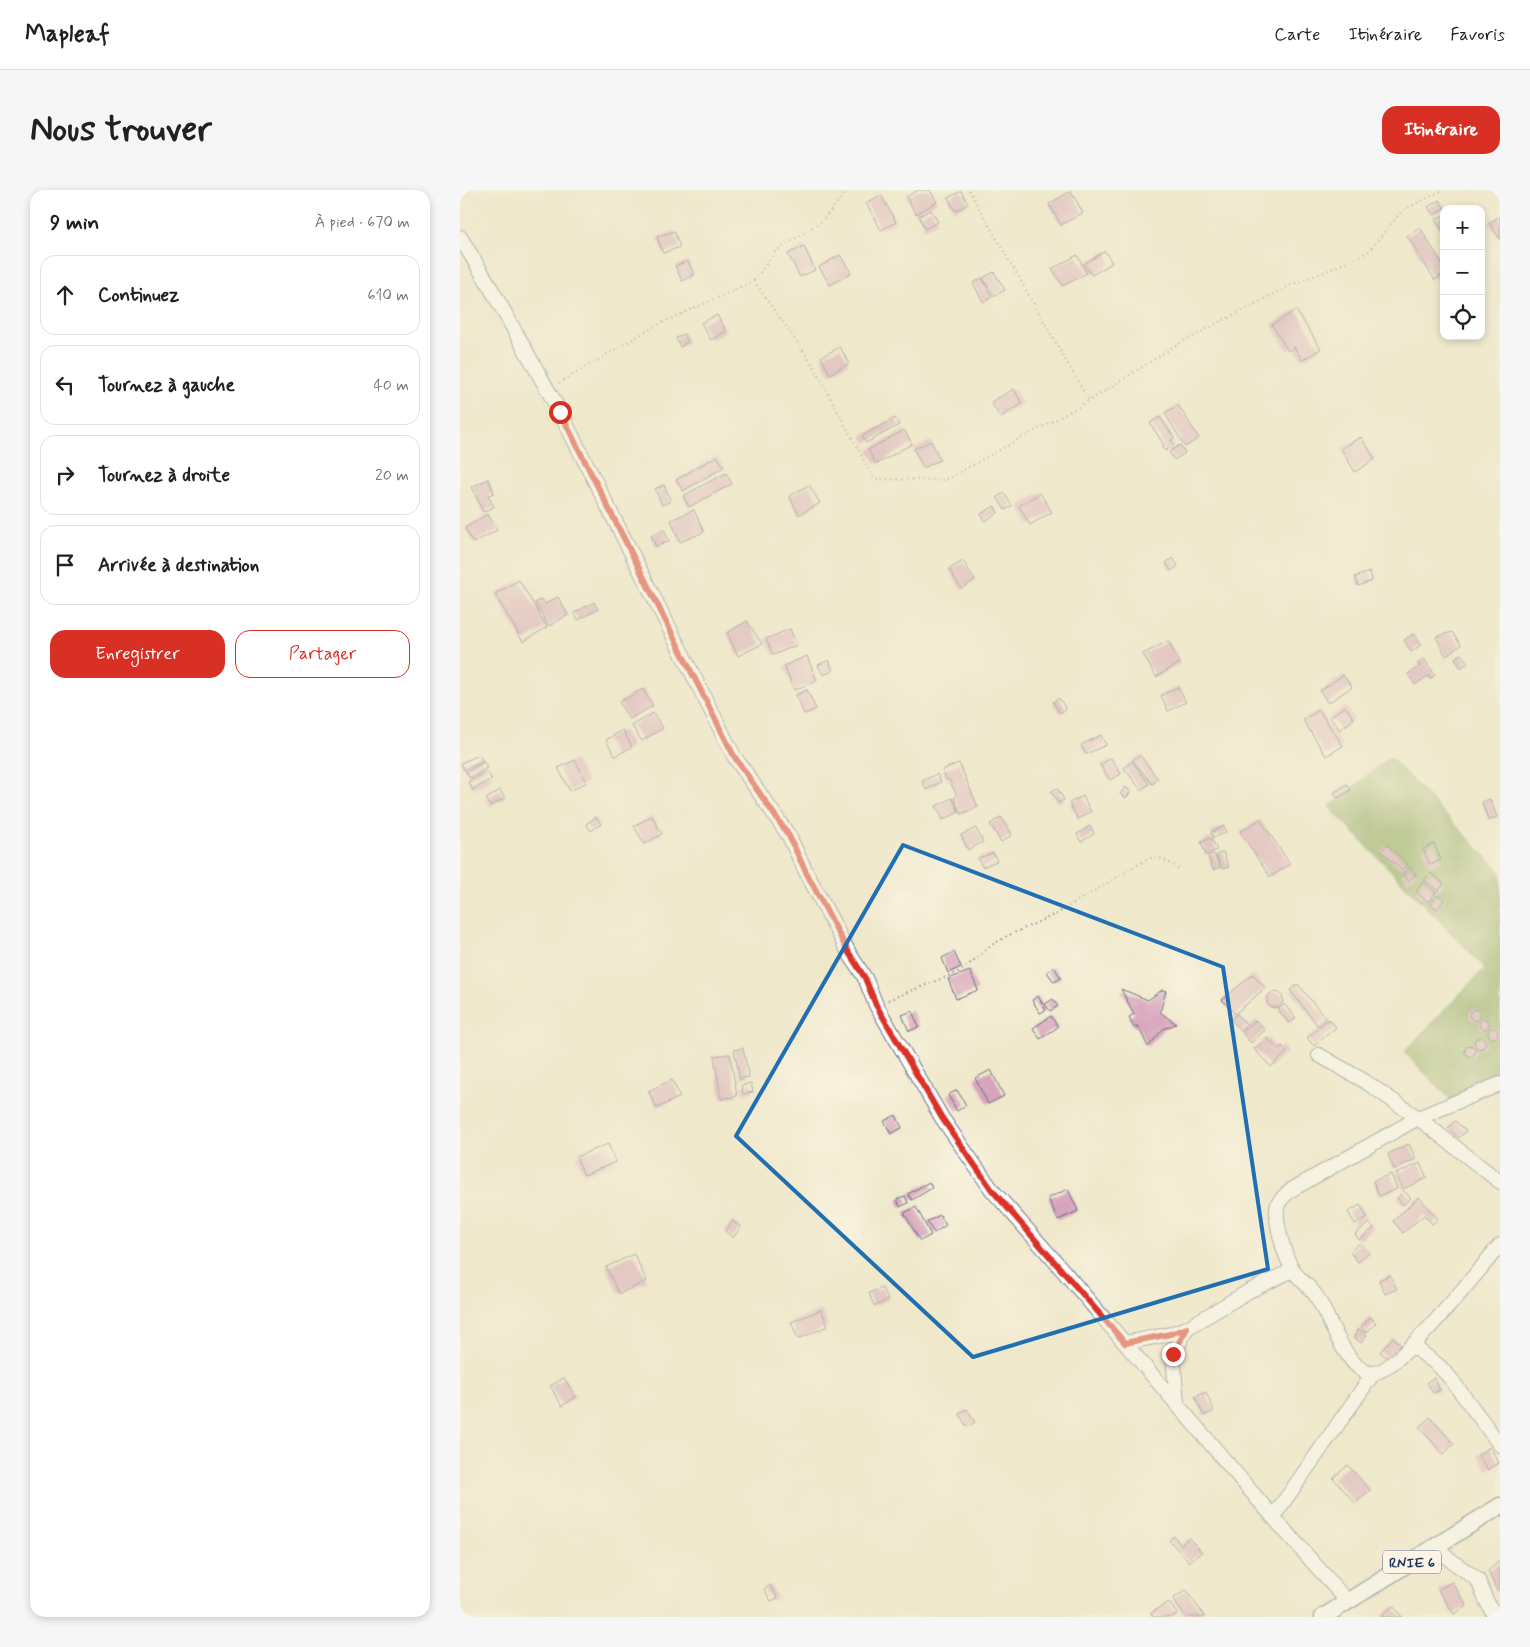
<!DOCTYPE html>
<html lang="fr">
<head>
<meta charset="utf-8">
<style>
	body { margin:0; font-family:Mynerve,sans-serif; background:#f6f6f6; color:#202124 }
	.controls { position:absolute; right:15px; top:15px; display:grid; overflow:hidden; border-radius:10px; box-shadow:0 2px 8px #0003 }
	.controls button { width:45px; height:45px; display:grid; place-items:center; padding:0; border:0; border-bottom:1px solid #e0e0e0; background:#fff; color:#202124; font:25px sans-serif }
	.stop { position:absolute; width:15px; height:15px; margin:-11px; border:4px solid #d93025; border-radius:50%; background:#fff }
	.stop.end { background:#d93025; border-color:#fff; box-shadow:0 1px 5px #0008 }
	.list { margin:0; padding:0; list-style:none }
	h2 { display:flex; justify-content:space-between; align-items:center; height:65px; margin:0; padding:0 20px; font-size:21px }
	h2 small { font-size:16px; font-weight:400; color:#757577 }
	.list li { display:grid; grid-template-columns:32px 1fr auto; gap:15px; align-items:center; box-sizing:border-box; height:80px; margin:0 10px 10px; padding:0 10px; border:1px solid #e0e0e0; border-radius:15px }
	.list b { display:block; font-size:19px; white-space:nowrap }
	.list em { font-size:16px; font-style:normal; color:#757577 }
	.actions { display:flex; gap:10px; padding:15px 20px }
	.actions a { flex:1; padding:11px 0; border:1px solid #d93025; border-radius:15px; text-align:center; font-size:18px; color:#d93025 }
	.actions .main { background:#d93025; color:#fff }
	.icon { flex:none; width:28px; height:28px; fill:none; stroke:currentColor; stroke-width:2; stroke-linecap:round; stroke-linejoin:round }
	.map { position:relative; flex:none; width:1040px; height:1427px; overflow:hidden; border-radius:15px }
	header { display:flex; align-items:center; gap:30px; box-sizing:border-box; height:70px; padding:0 25px; background:#fff; border-bottom:1px solid #e0e0e0 }
	header strong { font-size:24px }
	nav { display:flex; gap:28px; margin-inline-start:auto; font-size:18px }
	.intro { display:flex; align-items:center; justify-content:space-between; box-sizing:border-box; height:120px; padding:0 30px }
	h1 { margin:0; font-size:35px }
	.button { padding:12px 22px; border-radius:15px; background:#d93025; color:#fff; font-size:18px; font-weight:700 }
	main { display:flex; gap:30px; padding:0 30px }
	aside { flex:1; background:#fff; border-radius:15px; box-shadow:0 2px 8px #0003 }
	.map>svg:first-child { display:block }
</style>
</head>
<body>
<header>
<strong>Mapleaf</strong>
<nav><a>Carte</a><a>Itinéraire</a><a>Favoris</a></nav>
</header>
<div class="intro"><h1>Nous trouver</h1><a class="button">Itinéraire</a></div>
<main>
<aside>
<h2>9 min<small>À pied · 670 m</small></h2>
<ul class="list">
<li><svg class="icon" aria-label="ahead" viewBox="0 0 24 24"><path d="M12 20V5M6 11l6-6 6 6"/></svg><div><b>Continuez</b></div><em>610 m</em></li>
<li><svg class="icon" aria-label="left" viewBox="0 0 24 24"><path d="M17 20v-9H6M10 6l-5 5 5 5"/></svg><div><b>Tournez à gauche</b></div><em>40 m</em></li>
<li><svg class="icon" aria-label="right" viewBox="0 0 24 24"><path d="M7 20v-9h11M14 6l5 5-5 5"/></svg><div><b>Tournez à droite</b></div><em>20 m</em></li>
<li><svg class="icon" aria-label="arrive" viewBox="0 0 24 24"><path d="M6 21V4h12l-3 4 3 4H6"/></svg><div><b>Arrivée à destination</b></div></li>
</ul>
<div class="actions"><a class="main">Enregistrer</a><a>Partager</a></div>
</aside>
<div class="map">
<svg width="1040" height="1427" viewBox="0 0 1040 1427">
	<rect width="100%" height="100%" fill="#fcf5e5"/>
	<filter id="ink" filterUnits="userSpaceOnUse"><feTurbulence type="fractalNoise" baseFrequency=".02" numOctaves="2"/><feDisplacementMap in="SourceGraphic" scale="10" xChannelSelector="R" yChannelSelector="G"/><feConvolveMatrix kernelMatrix="1 2 1 2 8 2 1 2 1" color-interpolation-filters="sRGB"/></filter>
	<filter id="wash" filterUnits="userSpaceOnUse"><feTurbulence type="fractalNoise" baseFrequency=".0096" numOctaves="4" result="noise"/><feDisplacementMap in="SourceGraphic" scale="20" xChannelSelector="R" yChannelSelector="G"/><feGaussianBlur stdDeviation="1.12" result="paint"/><feColorMatrix in="noise" values="0 0 0 0 0 0 0 0 0 0 0 0 0 0 0 0 0 1.4 0 .05"/><feComposite in="paint" operator="in"/></filter>
	<g filter="url(#wash)">
		<rect width="100%" height="100%" fill="#efe8cb"/>
		<!-- forest -->
		<polygon fill="#86a65a" stroke="#506a5c" points="930,567 1040,681 1040,883 999,918 944,862 1025,778 869,617"/>
		<g id="blocks">
			<!-- building -->
			<g fill="#d7a3bb">
				<polygon points="458,0 470,0 477,12 456,24 446,7"/>
				<polygon points="501,1 508,14 495,21 488,8"/>
				<polygon points="611,1 623,23 601,35 589,14"/>
				<polygon points="421,5 436,32 421,40 406,13"/>
				<polygon points="979,10 985,18 973,25 968,17"/>
				<polygon points="471,20 478,32 465,39 459,26"/>
				<polygon points="984,25 984,43 975,30"/>
				<polygon points="1040,26 1040,49 1029,33"/>
				<polygon points="960,38 984,76 984,84 975,90 947,46"/>
				<polygon points="214,41 220,57 203,63 197,47"/>
				<polygon points="344,56 355,80 340,87 328,64"/>
				<polygon points="645,61 652,73 632,85 624,74"/>
				<polygon points="380,65 391,83 370,95 359,77"/>
				<polygon points="617,65 627,83 603,96 592,79"/>
				<polygon points="228,71 234,85 222,91 215,76"/>
				<polygon points="534,82 545,100 534,106 523,88"/>
				<polygon points="522,88 532,107 523,112 513,93"/>
				<polygon points="836,120 861,159 842,170 834,157 828,161 812,135"/>
				<polygon points="257,125 266,141 251,150 241,133"/>
				<polygon points="224,144 228,152 220,157 216,148"/>
				<polygon points="380,157 389,173 370,184 361,167"/>
				<polygon points="554,199 562,214 540,227 531,212"/>
				<polygon points="718,215 739,248 725,257 705,223"/>
				<polygon points="700,227 714,248 711,250 714,255 705,261 702,256 704,255 690,233"/>
				<polygon points="435,228 439,235 406,253 402,246"/>
				<polygon points="444,240 452,254 416,274 408,260"/>
				<polygon points="901,247 915,269 895,282 881,259"/>
				<polygon points="471,251 480,270 463,278 454,259"/>
				<polygon points="720,255 725,263 714,270 709,262"/>
				<polygon points="257,266 264,277 223,301 216,290"/>
				<polygon points="266,283 272,294 229,317 223,306"/>
				<polygon points="28,289 34,303 28,305 34,317 23,322 12,297"/>
				<polygon points="204,295 211,311 202,315 195,299"/>
				<polygon points="349,295 360,313 339,325 329,306"/>
				<polygon points="544,303 552,316 545,320 537,307"/>
				<polygon points="580,303 592,322 570,335 559,316"/>
				<polygon points="534,316 538,323 525,331 521,324"/>
				<polygon points="234,320 244,342 220,352 211,330"/>
				<polygon points="28,324 37,340 13,353 5,338"/>
				<polygon points="204,339 209,351 196,357 191,345"/>
				<polygon points="713,368 718,376 711,381 706,373"/>
				<polygon points="503,371 515,390 501,399 489,379"/>
				<polygon points="910,382 912,391 898,396 895,387"/>
				<polygon points="59,390 87,437 63,452 35,404"/>
				<polygon points="98,407 108,425 89,436 75,413 82,409 85,414"/>
				<polygon points="134,412 138,419 118,430 114,423"/>
				<polygon points="287,431 302,454 278,466 267,443"/>
				<polygon points="330,439 337,455 313,465 306,449"/>
				<polygon points="992,442 1001,455 986,466 976,447"/>
				<polygon points="953,444 961,455 951,462 944,450"/>
				<polygon points="708,451 720,473 696,487 683,464"/>
				<polygon points="1001,464 1008,473 1001,478 995,468"/>
				<polygon points="347,466 357,491 334,500 324,476"/>
				<polygon points="964,469 975,485 970,489 968,486 955,495 948,484 960,476 958,473"/>
				<polygon points="369,470 373,481 363,485 358,475"/>
				<polygon points="883,485 892,497 868,513 860,501"/>
				<polygon points="718,497 726,512 708,521 701,505"/>
				<polygon points="183,499 193,516 169,529 159,512"/>
				<polygon points="347,500 356,519 344,524 336,505"/>
				<polygon points="599,508 606,519 600,523 593,512"/>
				<polygon points="885,516 894,529 880,540 870,527"/>
				<polygon points="859,520 883,556 866,566 843,530"/>
				<polygon points="193,523 203,538 182,551 172,536"/>
				<polygon points="163,540 172,557 155,566 146,550"/>
				<polygon points="641,545 646,555 626,564 621,555"/>
				<polygon points="19,565 23,571 4,580 1,573"/>
				<polygon points="680,565 698,589 692,594 673,570"/>
				<polygon points="651,568 661,584 650,590 640,575"/>
				<polygon points="115,570 127,592 110,601 98,578"/>
				<polygon points="672,571 689,594 681,600 664,578"/>
				<polygon points="24,572 27,578 10,588 6,582"/>
				<polygon points="499,573 518,617 501,624 494,608 497,606 489,589 487,590 482,580"/>
				<polygon points="27,582 32,589 13,600 8,592"/>
				<polygon points="477,584 481,592 466,600 462,591"/>
				<polygon points="887,594 891,600 878,608 874,603"/>
				<polygon points="665,597 671,601 666,608 660,604"/>
				<polygon points="597,598 604,610 598,613 591,601"/>
				<polygon points="40,600 45,608 30,616 26,609"/>
				<polygon points="623,606 631,622 618,629 609,613"/>
				<polygon points="492,608 499,622 483,630 476,616"/>
				<polygon points="1030,609 1037,627 1028,630 1022,612"/>
				<polygon points="192,626 202,644 184,654 174,636"/>
				<polygon points="136,627 141,634 131,641 126,634"/>
				<polygon points="541,627 552,645 541,652 530,634"/>
				<polygon points="800,629 830,674 810,687 780,642"/>
				<polygon points="630,636 634,644 621,652 617,644"/>
				<polygon points="764,636 766,642 753,648 751,642"/>
				<polygon points="516,638 523,652 508,660 501,645"/>
				<polygon points="751,648 757,660 746,665 741,652"/>
				<polygon points="974,654 981,670 970,675 963,659"/>
				<polygon points="927,655 948,674 942,680 921,661"/>
				<polygon points="763,662 769,677 762,679 756,665"/>
				<polygon points="533,663 537,671 522,677 518,668"/>
				<polygon points="754,664 760,677 753,680 748,666"/>
				<polygon points="950,677 956,684 948,691 942,683"/>
				<polygon points="971,683 984,694 978,701 964,690"/>
				<polygon points="963,692 976,702 968,712 956,702"/>
				<polygon points="977,705 984,710 977,719 970,714"/>
				<polygon points="494,762 501,777 488,783 482,768"/>
				<polygon points="594,777 601,788 594,792 587,782"/>
				<polygon points="510,781 518,800 496,809 488,789"/>
				<polygon points="793,784 805,798 775,824 762,810"/>
				<polygon points="838,794 866,829 858,836 830,800"/>
				<polygon points="661,799 688,810 702,800 706,801 700,822 716,834 703,839 688,857 678,836 674,837 669,827 674,824"/>
				<circle cx="815" cy="810" r="8"/>
				<polygon points="578,806 586,820 580,823 572,810"/>
				<polygon points="593,809 598,816 590,821 585,814"/>
				<polygon points="824,814 836,828 829,833 818,820"/>
				<circle cx="1015" cy="825" r="5.5"/>
				<polygon points="452,821 459,837 449,841 442,825"/>
				<polygon points="777,824 787,835 781,841 771,830"/>
				<polygon points="591,826 598,837 580,849 573,838"/>
				<circle cx="1024" cy="834" r="5"/>
				<polygon points="869,829 876,837 854,856 847,848"/>
				<polygon points="796,830 805,840 791,853 782,842"/>
				<circle cx="1033" cy="843" r="5"/>
				<circle cx="1020" cy="853" r="5.5"/>
				<polygon points="807,848 818,859 822,856 827,862 811,877 794,859"/>
				<circle cx="1010" cy="861" r="5.5"/>
				<polygon points="283,858 289,887 280,889 274,860"/>
				<polygon points="270,864 277,906 261,909 254,866"/>
				<polygon points="531,880 544,906 528,914 515,888"/>
				<polygon points="212,890 220,907 197,918 188,901"/>
				<polygon points="291,893 293,902 283,904 281,896"/>
				<polygon points="497,900 506,915 497,921 488,905"/>
				<polygon points="436,925 442,938 431,944 424,931"/>
				<polygon points="995,931 1006,941 999,948 988,938"/>
				<polygon points="148,954 156,972 124,985 116,967"/>
				<polygon points="949,954 956,969 934,979 928,964"/>
				<polygon points="960,973 967,988 943,999 936,984"/>
				<polygon points="931,984 937,999 919,1006 913,991"/>
				<polygon points="469,992 472,998 452,1010 448,1004"/>
				<polygon points="608,999 618,1021 598,1030 588,1008"/>
				<polygon points="944,1001 951,1008 943,1015 937,1008"/>
				<polygon points="445,1006 448,1013 440,1017 437,1009"/>
				<polygon points="959,1007 978,1029 972,1034 964,1025 943,1043 933,1031"/>
				<polygon points="900,1015 907,1027 895,1034 888,1022"/>
				<polygon points="456,1017 471,1045 460,1051 444,1023"/>
				<polygon points="480,1025 486,1035 474,1043 467,1032"/>
				<polygon points="272,1031 281,1037 273,1048 265,1041"/>
				<polygon points="909,1033 914,1038 899,1050 895,1044"/>
				<polygon points="900,1053 909,1063 898,1072 890,1062"/>
				<polygon points="174,1064 187,1091 159,1104 146,1077"/>
				<polygon points="930,1085 937,1099 925,1104 919,1090"/>
				<polygon points="422,1098 428,1110 414,1116 409,1103"/>
				<polygon points="361,1120 368,1136 338,1149 331,1132"/>
				<polygon points="910,1127 916,1133 907,1142 901,1137"/>
				<polygon points="899,1139 907,1145 901,1153 894,1147"/>
				<polygon points="933,1147 941,1155 929,1169 920,1162"/>
				<polygon points="104,1188 116,1207 102,1216 90,1196"/>
				<polygon points="974,1188 980,1200 973,1203 967,1192"/>
				<polygon points="746,1202 754,1221 744,1226 735,1207"/>
				<polygon points="507,1219 515,1232 507,1237 499,1224"/>
				<polygon points="970,1227 994,1254 983,1264 959,1237"/>
				<polygon points="1030,1257 1039,1273 1027,1280 1018,1265"/>
				<polygon points="888,1275 910,1300 895,1313 873,1288"/>
				<polygon points="714,1346 721,1355 729,1348 742,1362 729,1372 709,1350"/>
				<polygon points="1040,1370 1040,1398 1037,1401 1028,1381"/>
				<polygon points="992,1392 1007,1416 994,1424 978,1400"/>
				<polygon points="310,1395 318,1408 311,1411 304,1399"/>
				<polygon points="726,1400 745,1427 726,1427 713,1409"/>
				<polygon points="709,1412 717,1424 711,1427 693,1427 691,1423"/>
				<polygon points="933,1416 942,1427 920,1427"/>
			</g>
		</g>
	</g>
	<g filter="url(#ink)">
		<use href="#blocks" fill-opacity="0" stroke="#657084" stroke-width="1"/>
		<g fill="none" stroke-linecap="round" stroke-linejoin="round">
			<!-- minor casing -->
			<g stroke="#657084" stroke-width="16">
				<g id="minor">
					<polyline points="0,47 28,93 100,222 274,566 329,646 345,680 389,763 405,788 416,815 482,928 532,1000 594,1070 813,1327 888,1412"/>
					<polyline points="859,865 906,892 958,928 1040,992"/>
					<path d="M1040,894L958,928L831,1000C826,1004 821,1009 818,1014C813,1028 825,1068 833,1080C839,1090 850,1096 856,1106C869,1125 887,1183 912,1183C938,1184 1020,1078 1040,1055"/>
					<polyline points="665,1153 710,1144 727,1138 789,1101 833,1080"/>
					<polyline points="953,1156 979,1176 991,1189 1040,1255"/>
					<polyline points="717,1213 713,1165 727,1138"/>
					<polyline points="813,1327 913,1184"/>
					<polyline points="974,1358 1018,1390 1025,1408 1035,1427"/>
				</g>
			</g>
			<!-- major casing -->
			<g stroke="#657084" stroke-width="19">
				<polyline id="major" points="863,1427 1040,1316"/>
			</g>
			<!-- path -->
			<g stroke="#657084" stroke-width="2" stroke-dasharray="1 4" stroke-linecap="butt">
				<polyline points="509,0 629,211"/>
				<polyline points="294,91 315,62 362,31 388,0"/>
				<polyline points="99,193 195,136 294,91 353,175 414,289 485,290 629,211 718,154 833,94 869,80 908,62 942,21 983,0"/>
				<path d="M428,810L501,781L532,755L547,746L596,724L689,668C704,667 710,673 721,681"/>
			</g>
			<!-- minor -->
			<use href="#minor" stroke="#fff" stroke-width="14"/>
			<!-- major -->
			<use href="#major" stroke="#fff" stroke-width="16"/>
		</g>
	</g>
	<g fill="none" stroke-linecap="round" stroke-linejoin="round" filter="url(#ink)">
		<!-- route -->
		<polyline stroke="#d93025" stroke-width="6" points="100,222 274,566 329,646 345,680 389,763 405,788 416,815 482,928 532,1000 665,1153 710,1144 727,1138 713,1164"/>
	</g>
	<!-- marked area -->
	<path d="M0 0H1040V1427H0ZM443,655L763,777L808,1079L513,1167L276,946Z" fill="#efe8cb" fill-opacity=".55" fill-rule="evenodd"/>
	<path fill="none" stroke="#1f6fb2" stroke-width="4" stroke-linejoin="round" d="M443,655L763,777L808,1079L513,1167L276,946Z"/>
	<g text-anchor="middle" stroke-width="4.5" stroke-linejoin="round" paint-order="stroke">
		<!-- shield labels -->
		<rect fill="#fcf5e5" stroke="#5e6a86" stroke-width="1" x="923" y="1360.5" width="58" height="23" rx="4"/>
		<g font-size="14" font-weight="bold" fill="#1b2f5e">
			<text x="952" y="1377">RNIE 6</text>
		</g>
	</g>
</svg>
<div class="controls">
<button>+</button>
<button>−</button>
<button><svg class="icon" aria-label="locate" viewBox="0 0 24 24"><circle cx="12" cy="12" r="6"/><path d="M12 2v4M12 18v4M2 12h4M18 12h4"/></svg></button>
</div>
<div class="stop" style="left:100px;top:222px"></div>
<div class="stop end" style="left:713px;top:1164px"></div>
</div>
</main>
</body>
</html>
